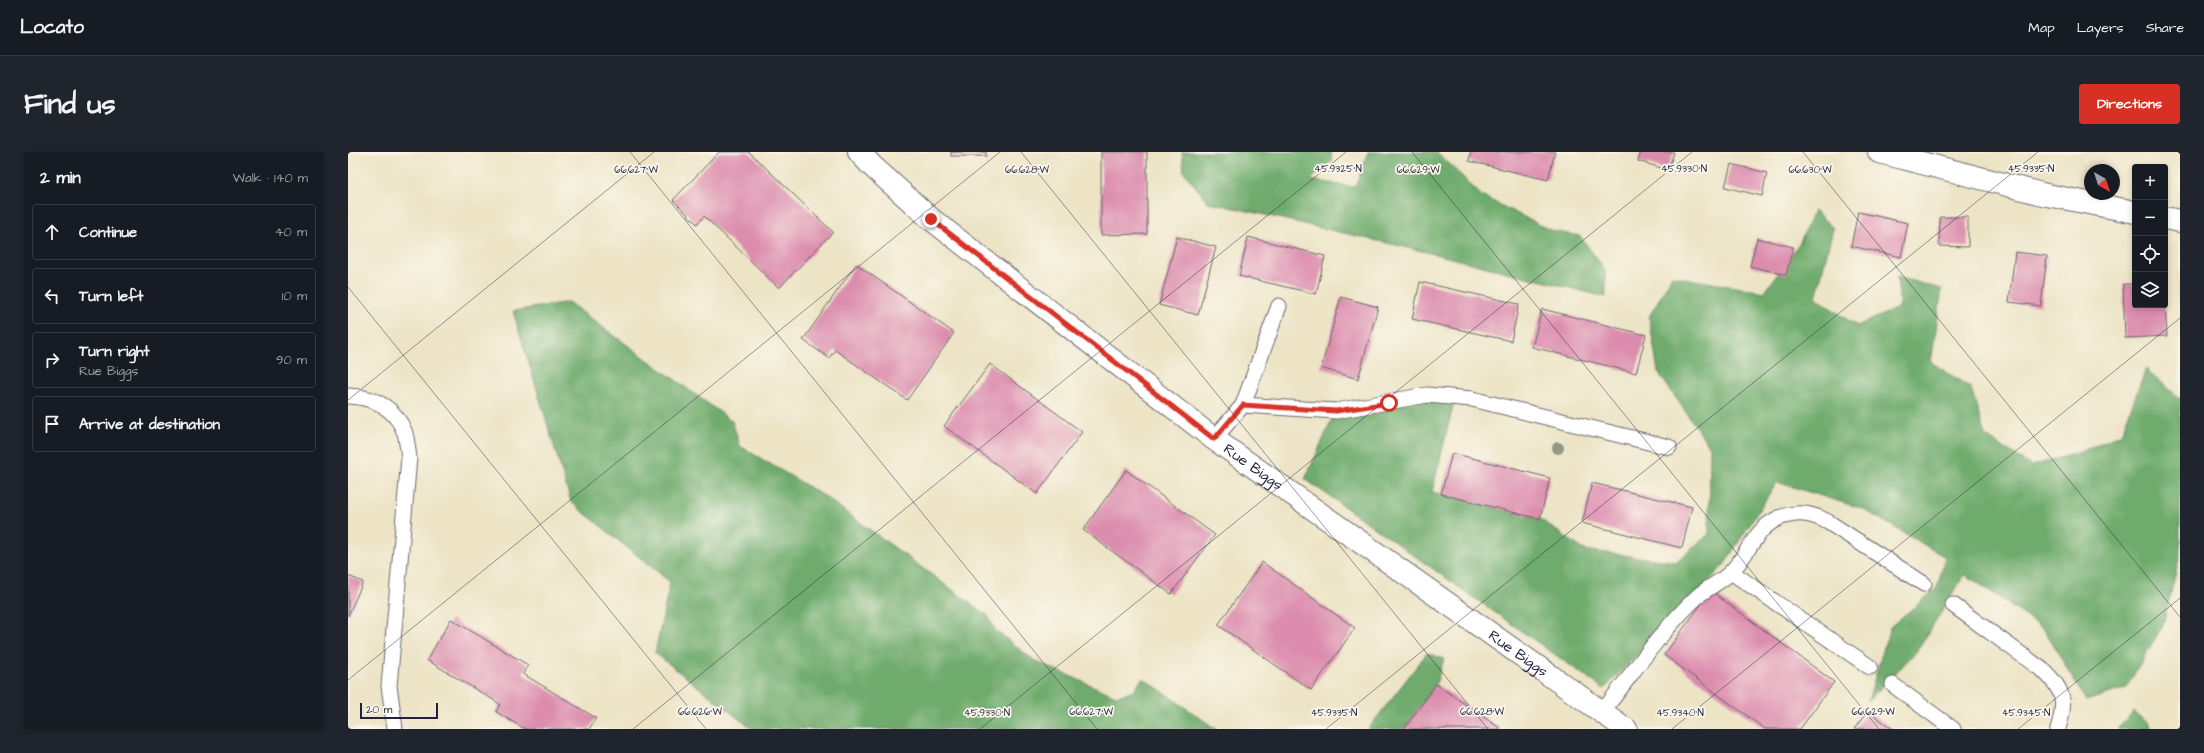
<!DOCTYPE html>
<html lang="en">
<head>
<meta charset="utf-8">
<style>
	body { margin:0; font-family:"Architects Daughter",sans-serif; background:#20242c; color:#f1f3f6 }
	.controls { position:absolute; right:12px; top:12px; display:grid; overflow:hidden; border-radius:4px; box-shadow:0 2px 6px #0003 }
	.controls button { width:36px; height:36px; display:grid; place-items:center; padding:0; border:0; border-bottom:1px solid #363941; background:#171b24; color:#f1f3f6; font:20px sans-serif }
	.compass { position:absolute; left:1736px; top:12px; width:36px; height:36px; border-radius:50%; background:#171b24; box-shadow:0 2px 6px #0003; rotate:141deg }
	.scale { position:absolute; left:12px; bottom:10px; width:78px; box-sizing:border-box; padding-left:4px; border:2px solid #22223b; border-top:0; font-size:11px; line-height:14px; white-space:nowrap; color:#22223b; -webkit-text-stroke:3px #fbf7ec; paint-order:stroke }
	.stop { position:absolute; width:12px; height:12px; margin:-9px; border:3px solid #d93025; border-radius:50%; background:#fff }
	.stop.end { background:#d93025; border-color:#fff; box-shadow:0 1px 4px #0008 }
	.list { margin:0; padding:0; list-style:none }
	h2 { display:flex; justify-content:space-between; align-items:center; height:52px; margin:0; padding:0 16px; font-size:17px }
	h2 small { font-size:13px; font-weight:400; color:#9ea1a6 }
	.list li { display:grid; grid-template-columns:26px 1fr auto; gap:12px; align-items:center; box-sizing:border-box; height:56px; margin:0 8px 8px; padding:0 8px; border:1px solid #363941; border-radius:4px }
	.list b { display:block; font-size:15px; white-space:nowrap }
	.list p { margin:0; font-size:13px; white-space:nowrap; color:#9ea1a6 }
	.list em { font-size:13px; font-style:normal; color:#9ea1a6 }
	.icon { flex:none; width:22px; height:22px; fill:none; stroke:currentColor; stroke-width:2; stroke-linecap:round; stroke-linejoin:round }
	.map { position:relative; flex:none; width:1832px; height:577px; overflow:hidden; border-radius:4px }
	header { display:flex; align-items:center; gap:24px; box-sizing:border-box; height:56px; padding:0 20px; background:#171b24; border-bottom:1px solid #363941 }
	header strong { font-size:19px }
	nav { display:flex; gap:22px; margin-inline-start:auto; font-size:14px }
	.intro { display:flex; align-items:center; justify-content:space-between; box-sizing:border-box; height:96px; padding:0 24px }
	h1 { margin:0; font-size:28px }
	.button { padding:10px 18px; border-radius:4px; background:#d93025; color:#fff; font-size:14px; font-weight:700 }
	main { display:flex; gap:24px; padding:0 24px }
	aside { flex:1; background:#171b24; border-radius:4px; box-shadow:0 2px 6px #0003 }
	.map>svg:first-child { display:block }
</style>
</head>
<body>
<header>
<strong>Locato</strong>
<nav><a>Map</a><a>Layers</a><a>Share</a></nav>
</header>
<div class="intro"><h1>Find us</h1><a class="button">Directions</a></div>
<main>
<aside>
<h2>2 min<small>Walk · 140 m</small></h2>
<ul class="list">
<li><svg class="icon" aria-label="ahead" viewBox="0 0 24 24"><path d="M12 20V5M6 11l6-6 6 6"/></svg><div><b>Continue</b></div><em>40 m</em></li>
<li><svg class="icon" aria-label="left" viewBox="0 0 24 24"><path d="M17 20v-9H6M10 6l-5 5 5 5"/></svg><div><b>Turn left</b></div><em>10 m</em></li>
<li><svg class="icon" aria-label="right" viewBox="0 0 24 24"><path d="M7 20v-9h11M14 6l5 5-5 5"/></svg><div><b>Turn right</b><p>Rue Biggs</p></div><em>90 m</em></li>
<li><svg class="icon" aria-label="arrive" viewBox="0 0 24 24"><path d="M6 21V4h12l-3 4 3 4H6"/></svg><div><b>Arrive at destination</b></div></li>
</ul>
</aside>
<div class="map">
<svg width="1832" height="577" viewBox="0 0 1832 577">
	<rect width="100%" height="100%" fill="#fbf7ec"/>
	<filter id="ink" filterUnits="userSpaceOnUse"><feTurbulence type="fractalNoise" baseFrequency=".025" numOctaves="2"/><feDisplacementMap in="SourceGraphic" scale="8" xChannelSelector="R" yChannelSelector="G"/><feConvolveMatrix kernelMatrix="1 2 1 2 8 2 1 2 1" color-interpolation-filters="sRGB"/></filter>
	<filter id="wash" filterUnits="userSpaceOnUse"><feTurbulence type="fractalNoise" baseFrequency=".012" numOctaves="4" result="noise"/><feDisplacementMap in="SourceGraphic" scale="16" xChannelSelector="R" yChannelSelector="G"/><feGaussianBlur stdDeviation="0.9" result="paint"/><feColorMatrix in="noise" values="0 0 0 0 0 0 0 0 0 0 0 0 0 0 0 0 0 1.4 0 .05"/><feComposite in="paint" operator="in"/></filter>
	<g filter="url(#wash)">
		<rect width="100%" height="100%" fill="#ede4c6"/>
		<!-- forest -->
		<g fill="#6eab6c" stroke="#486654">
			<polygon points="834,0 983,0 984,9 962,28 1007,35 1020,0 1089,0 1134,44 1204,79 1232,84 1257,118 1258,145 1091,103 860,50 836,20"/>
			<polygon points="1466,58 1485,76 1468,146 1509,174 1552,155 1549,125 1594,137 1583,210 1623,236 1637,284 1683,314 1732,300 1773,282 1798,217 1832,246 1832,404 1815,473 1778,536 1738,549 1696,477 1617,422 1570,498 1520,549 1542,475 1589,436 1597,405 1515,357 1429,330 1376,413 1256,537 957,327 988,259 1107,246 1084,340 1192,367 1236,398 1328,410 1361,382 1362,295 1310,220 1301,165 1324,124 1417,140 1452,90"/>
			<polygon points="220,150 384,269 392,294 476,344 640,464 648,479 687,509 768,544 784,540 795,526 868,577 404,577 307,501 322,430 223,350 165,159"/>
			<polygon points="1079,501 1096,507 1088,532 1056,577 1020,577"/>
			<polygon points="1786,560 1801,572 1802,577 1769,577"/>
		</g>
		<g id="blocks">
			<!-- building -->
			<g fill="#dc8dad">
				<polygon points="371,0 401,0 485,80 431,136 356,64 349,72 325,48"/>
				<rect x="603" y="0" width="35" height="4"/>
				<polygon points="753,0 799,0 799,82 753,83"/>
				<polygon points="1123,0 1207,0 1200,28 1121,9"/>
				<polygon points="1293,0 1326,0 1320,18 1290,9"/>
				<polygon points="1383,12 1419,21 1414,44 1377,35"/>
				<polygon points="1510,60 1560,71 1553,105 1503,94"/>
				<polygon points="1592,65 1620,65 1620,95 1591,94"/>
				<polygon points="829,85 868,95 850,163 811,153"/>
				<polygon points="900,85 977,104 968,142 891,124"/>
				<polygon points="1409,86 1445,95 1438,123 1402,114"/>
				<polygon points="1667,100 1699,104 1693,154 1661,150"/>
				<polygon points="508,112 606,181 559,248 487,198 481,206 455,188"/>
				<polygon points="1072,130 1171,152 1163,189 1064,167"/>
				<polygon points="1775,132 1787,132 1787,153 1817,153 1819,184 1777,186"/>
				<polygon points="993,145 1030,155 1010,227 973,216"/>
				<polygon points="1194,157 1298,183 1288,221 1184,195"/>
				<polygon points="642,212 734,280 689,342 596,274"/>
				<polygon points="1104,301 1202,326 1192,367 1093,342"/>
				<polygon points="778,318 867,383 823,442 735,378"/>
				<polygon points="1244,331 1344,355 1334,396 1234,371"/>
				<polygon points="914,410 1007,476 963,538 870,473"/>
				<polygon points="0,424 15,430 0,464"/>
				<polygon points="1363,439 1486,530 1452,577 1417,577 1316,503"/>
				<polygon points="103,467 180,513 175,522 248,566 241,577 177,577 148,560 152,552 79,508"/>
				<polygon points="1088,532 1153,577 1056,577"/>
				<polygon points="1520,559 1545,577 1506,577"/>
			</g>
		</g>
	</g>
	<g filter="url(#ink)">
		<use href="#blocks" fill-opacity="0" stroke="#69666c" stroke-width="1"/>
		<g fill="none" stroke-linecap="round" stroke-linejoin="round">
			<!-- service casing -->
			<g stroke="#69666c" stroke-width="17">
				<g id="service">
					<path d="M0,244C26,245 47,255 57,281C59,289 60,299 61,306L41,534L47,577"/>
					<polyline points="895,253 931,154"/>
					<polyline points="866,287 895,253 988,259 1079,243 1124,247 1321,295"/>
					<polyline points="1383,420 1522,515"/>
					<path d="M1605,453L1696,519C1717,539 1718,550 1710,577"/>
					<polyline points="1545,533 1605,577"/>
					<path d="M1254,560C1285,521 1314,477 1351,443C1361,435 1374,429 1383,420C1401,402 1406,377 1431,366C1450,359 1463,361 1480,370L1576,432"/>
				</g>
			</g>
			<!-- tertiary casing -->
			<g stroke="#69666c" stroke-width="24">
				<g id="tertiary">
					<path id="s1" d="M511,0L524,14L583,67L866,287L1278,577"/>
					<polyline points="1531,0 1694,42 1787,60"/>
					<polyline points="1817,66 1832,69"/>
				</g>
			</g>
			<!-- service -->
			<use href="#service" stroke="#fff" stroke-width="15"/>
			<!-- tertiary -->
			<use href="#tertiary" stroke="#fff" stroke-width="22"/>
		</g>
		<!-- trees -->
		<circle fill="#919986" cx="1210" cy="296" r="6"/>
	</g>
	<g fill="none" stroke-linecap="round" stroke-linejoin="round" filter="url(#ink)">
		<!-- route -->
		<polyline stroke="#d93025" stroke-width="5" points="583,67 866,287 895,253 988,259 1041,251"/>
	</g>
	<!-- ticks -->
	<path fill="none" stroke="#22223b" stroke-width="1" stroke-opacity="0.45" d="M282,0L749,577M673,0L1140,577M1064,0L1531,577M1455,0L1832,465M0,135L358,577M0,248L306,0M0,528L652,0M285,577L998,0M632,577L1344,0M978,577L1690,0M1324,577L1832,166M1670,577L1832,446"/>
	<g text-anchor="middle" stroke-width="3.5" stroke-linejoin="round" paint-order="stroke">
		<!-- street labels -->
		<g font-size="15" fill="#22223b" stroke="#fbf7ec">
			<text dy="5" stroke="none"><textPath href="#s1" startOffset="505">Rue Biggs</textPath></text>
			<text dy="5" stroke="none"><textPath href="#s1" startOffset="829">Rue Biggs</textPath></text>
		</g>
	</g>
	<g font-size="10" text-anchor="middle" fill="#22223b" stroke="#fbf7ec" stroke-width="3.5" stroke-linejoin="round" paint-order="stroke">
		<text x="990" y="20">45.9325°N</text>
		<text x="1336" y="20">45.9330°N</text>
		<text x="1683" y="20">45.9335°N</text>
		<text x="288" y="21">66.627°W</text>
		<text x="679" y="21">66.628°W</text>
		<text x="1070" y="21">66.629°W</text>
		<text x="1462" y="21">66.630°W</text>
		<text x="352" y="563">66.626°W</text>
		<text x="743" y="563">66.627°W</text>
		<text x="1134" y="563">66.628°W</text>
		<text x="1525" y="563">66.629°W</text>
		<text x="639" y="564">45.9330°N</text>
		<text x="986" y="564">45.9335°N</text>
		<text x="1332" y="564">45.9340°N</text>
		<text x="1678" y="564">45.9345°N</text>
	</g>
</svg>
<div class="controls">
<button>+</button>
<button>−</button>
<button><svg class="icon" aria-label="locate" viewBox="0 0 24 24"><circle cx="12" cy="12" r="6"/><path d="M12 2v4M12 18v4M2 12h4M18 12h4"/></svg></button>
<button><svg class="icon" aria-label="layers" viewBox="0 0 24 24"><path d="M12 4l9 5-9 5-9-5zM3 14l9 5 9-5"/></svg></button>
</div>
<svg class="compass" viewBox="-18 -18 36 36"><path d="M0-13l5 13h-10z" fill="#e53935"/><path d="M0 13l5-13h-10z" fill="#9ea1a6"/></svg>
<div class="scale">20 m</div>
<div class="stop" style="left:1041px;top:251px"></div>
<div class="stop end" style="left:583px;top:67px"></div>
</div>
</main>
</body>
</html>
